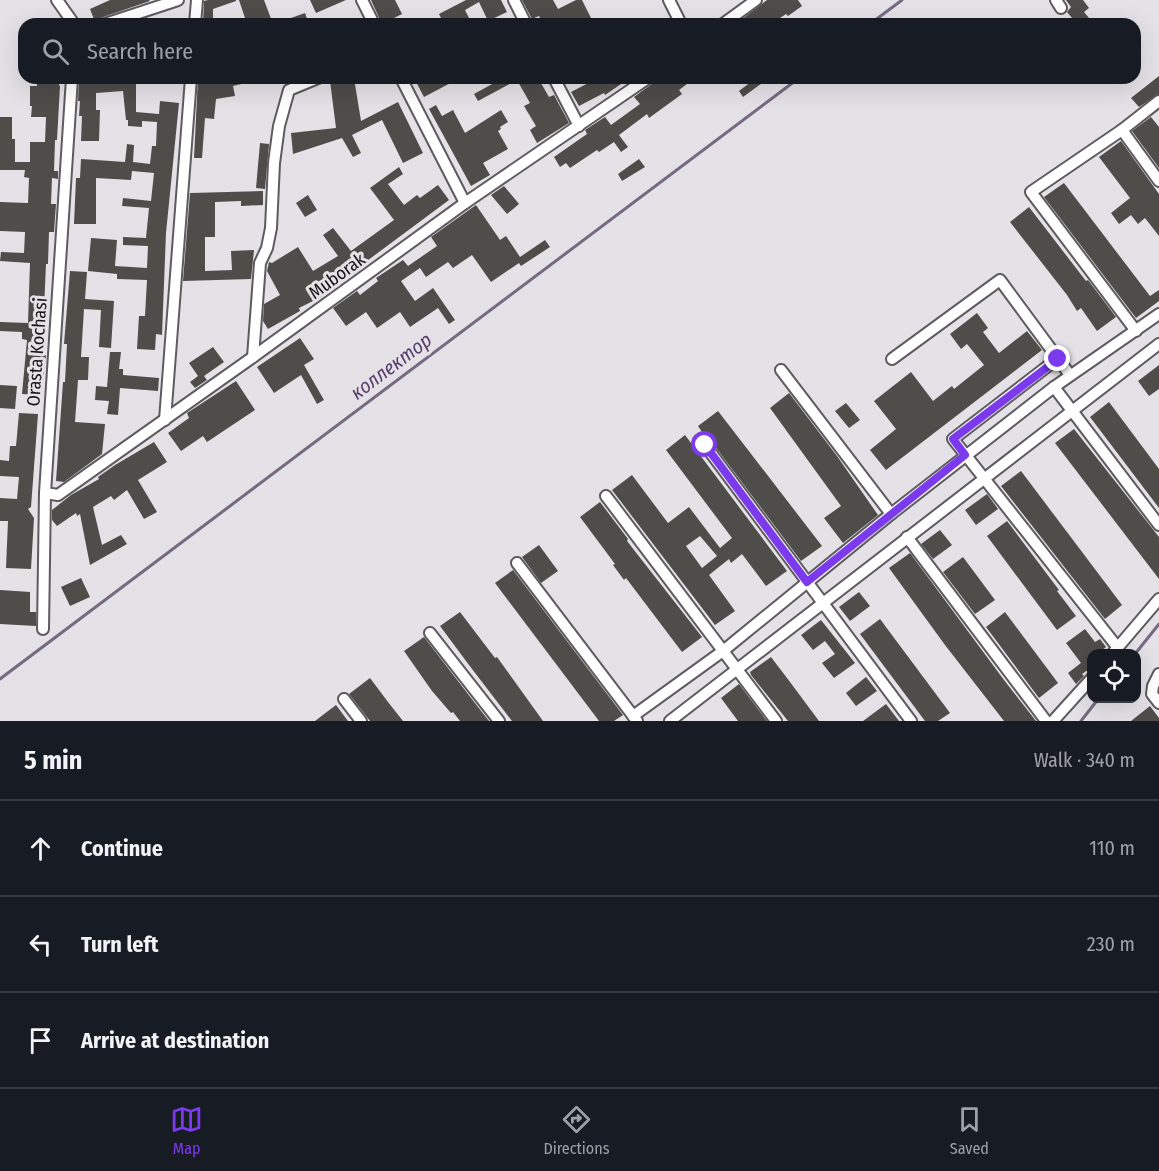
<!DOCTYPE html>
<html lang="en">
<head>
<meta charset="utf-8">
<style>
	body { margin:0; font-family:"Fira Sans Condensed",sans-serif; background:#20242c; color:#f1f3f6 }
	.controls { position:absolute; right:18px; bottom:18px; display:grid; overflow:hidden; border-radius:12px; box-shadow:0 6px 24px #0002 }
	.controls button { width:54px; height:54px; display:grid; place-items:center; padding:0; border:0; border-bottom:2px solid #363941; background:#171b24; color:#f1f3f6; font:30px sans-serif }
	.stop { position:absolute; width:18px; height:18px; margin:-14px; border:4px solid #7c3aed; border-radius:50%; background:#fff }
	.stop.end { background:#7c3aed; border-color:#fff; box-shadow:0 2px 6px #0008 }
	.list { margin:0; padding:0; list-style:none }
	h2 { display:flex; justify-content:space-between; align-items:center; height:78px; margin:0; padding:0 24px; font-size:26px }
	h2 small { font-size:20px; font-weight:400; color:#9ea1a6 }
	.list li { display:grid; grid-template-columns:39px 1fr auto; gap:18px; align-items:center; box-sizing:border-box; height:96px; padding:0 24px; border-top:2px solid #363941 }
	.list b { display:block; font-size:22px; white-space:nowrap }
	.list em { font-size:20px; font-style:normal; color:#9ea1a6 }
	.icon { flex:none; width:33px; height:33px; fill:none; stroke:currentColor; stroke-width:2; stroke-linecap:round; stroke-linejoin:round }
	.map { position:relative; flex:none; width:1159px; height:721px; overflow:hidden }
	.search { position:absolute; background:#171b24; box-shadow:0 6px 24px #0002; left:18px; right:18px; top:18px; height:66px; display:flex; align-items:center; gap:15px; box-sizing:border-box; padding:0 21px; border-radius:18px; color:#9ea1a6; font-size:22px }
	.sheet { height:366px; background:#171b24 }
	nav { display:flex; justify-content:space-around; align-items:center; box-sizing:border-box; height:84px; border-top:2px solid #363941; background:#171b24; font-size:16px; color:#9ea1a6 }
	nav a { display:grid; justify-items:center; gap:3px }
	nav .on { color:#7c3aed }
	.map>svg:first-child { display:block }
</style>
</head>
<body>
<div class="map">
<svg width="1159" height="721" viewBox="0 0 1159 721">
	<rect width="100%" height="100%" fill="#e4e2e6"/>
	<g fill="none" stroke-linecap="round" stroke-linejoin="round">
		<!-- stream -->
		<g stroke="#766982" stroke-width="3">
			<polyline points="870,24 902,0"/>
			<polyline points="1135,654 1159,624"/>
			<polyline points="0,679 799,78"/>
			<polyline points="1081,721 1099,698"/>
		</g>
	</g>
	<!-- building -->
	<g fill="#4f4d49" fill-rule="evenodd">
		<polygon points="110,0 149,0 150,1 103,17 95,22 90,9"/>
		<polygon points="208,0 236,0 236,1 213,9 213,24 203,24 204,1"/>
		<polygon points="239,0 264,0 273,24 247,24"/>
		<polygon points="310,0 346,0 316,13"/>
		<polygon points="371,0 395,0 402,14 382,24"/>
		<polygon points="466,0 501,0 507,12 488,21 479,2 465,10 472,24 444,24 439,14"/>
		<polygon points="522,0 553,0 558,9 576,0 582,0 594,24 543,24 539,16 532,19"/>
		<polygon points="767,0 798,0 802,6 788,16 786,14 771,24 736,24"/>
		<polygon points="1066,0 1083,0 1089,8 1084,12 1094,24 1065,24 1072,18 1067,12 1071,7"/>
		<polygon points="305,13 309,24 277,24 277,23"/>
		<polygon points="1159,76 1159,94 1139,107 1131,98"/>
		<polygon points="37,78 59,78 59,85 60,86 57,140 55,140 54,171 58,171 58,179 52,178 51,204 56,204 54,232 49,232 48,264 46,264 42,355 46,355 43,383 40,383 39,395 22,394 27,340 22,339 22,332 0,331 0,322 28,323 30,263 0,261 1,252 24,253 25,232 0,231 0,202 28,203 29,178 24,177 25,170 0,170 0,117 12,117 12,139 15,139 15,162 30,162 30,142 45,142 46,117 31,117 32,106 30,106 30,86 37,86"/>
		<polygon points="79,78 136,78 136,112 159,114 160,101 179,103 166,233 162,335 156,334 155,350 137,349 139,316 145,316 147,280 117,279 117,274 88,271 91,238 117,240 115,266 147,268 148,246 123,245 123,237 146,238 149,208 122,206 123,198 151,201 154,173 132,171 131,180 96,178 96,224 74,224 76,178 80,178 81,159 125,162 127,144 134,145 133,162 150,164 152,146 156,146 157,122 142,121 142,127 128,126 128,120 126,120 123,91 96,93 96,110 100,110 99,141 81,141 82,116 79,116 80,101 78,101"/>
		<polygon points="198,78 254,78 254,81 233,86 235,96 216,99 214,119 205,118 202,158 194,158"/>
		<polygon points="337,78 354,78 361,121 398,102 423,153 403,163 382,120 352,135 361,153 353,157 342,138 293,154 291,133 336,128 330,81"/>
		<polygon points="414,78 460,78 424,97"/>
		<polygon points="503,78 538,78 549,97 554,95 569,123 537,143 530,130 536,126 524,106 530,103 517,80 478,101 474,94"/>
		<polygon points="598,78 630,78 605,95 604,93 579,106 571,92"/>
		<polygon points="660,78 695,78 679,90 682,94 649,118 647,114 619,135 628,147 621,152 614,142 599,152 597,150 570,168 566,163 560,167 554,157 587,134 585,130 605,117 611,125 640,104 634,97"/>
		<polygon points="756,78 769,78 743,97 739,91"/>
		<polygon points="436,105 442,116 453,110 465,133 501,110 508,122 500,127 501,129 498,131 508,149 483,163 490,175 471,186 429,109"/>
		<polygon points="1151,117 1159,127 1159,168 1132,131"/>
		<polygon points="1121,141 1159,194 1159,236 1145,218 1138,224 1131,215 1119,224 1111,213 1130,198 1099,157"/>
		<polygon points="260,143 269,144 265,189 256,188"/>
		<polygon points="639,159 645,167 622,181 618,174"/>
		<polygon points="399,167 403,174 388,184 404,205 417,195 420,198 438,185 449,200 344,278 323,290 325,295 299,308 300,311 268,329 263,321 264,304 280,295 267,271 269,262 272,263 298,247 313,271 338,256 323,235 333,228 351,251 394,220 370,188"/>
		<polygon points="1064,183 1150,296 1159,290 1159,301 1136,318 1044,197"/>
		<polygon points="504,186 519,204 507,214 491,195"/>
		<polygon points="263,191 263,205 241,206 241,201 215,202 215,237 205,237 205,271 232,270 231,251 254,250 251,279 183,281 190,193"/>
		<polygon points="308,195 317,210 305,217 296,203"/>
		<polygon points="476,205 500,240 506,236 520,257 545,240 550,247 521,266 519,263 491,282 472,255 453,268 448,262 426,277 420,268 401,281 415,301 433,288 455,320 449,324 438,308 410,327 400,312 377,328 366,312 346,326 333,308 357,291 360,295 378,281 376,278 403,260 408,266 437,246 431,237"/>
		<polygon points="1029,207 1086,281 1088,280 1116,317 1097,331 1081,308 1077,311 1067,295 1010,222"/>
		<polygon points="70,271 87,272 85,299 114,301 111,348 99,347 101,310 84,309 81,357 89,357 88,380 78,380 75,422 105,424 102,454 64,482 56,481 63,382 65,382 67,344 64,344"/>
		<polygon points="977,313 988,328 983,332 999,353 1027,331 1042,350 886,470 870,450 896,429 874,401 911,372 933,401 952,386 954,389 984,365 967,344 961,349 950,334"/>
		<polygon points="300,338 314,359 304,365 324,400 317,404 301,375 274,393 257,367"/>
		<polygon points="213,347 224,362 204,376 207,380 195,388 190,382 198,376 189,363"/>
		<polygon points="110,352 121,352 119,369 123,369 123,375 159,378 158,391 120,388 118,415 107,414 109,401 95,400 96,386 107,387"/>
		<polygon points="1159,365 1159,389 1149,396 1138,381"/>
		<polygon points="236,381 255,410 207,442 203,436 181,451 168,433 189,418 187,413"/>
		<polygon points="0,385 17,386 15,409 0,408"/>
		<polygon points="789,393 837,456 878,515 843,543 824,518 841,506 770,408"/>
		<polygon points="1109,402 1159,469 1159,508 1090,417"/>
		<polygon points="846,403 860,420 849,428 835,411"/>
		<polygon points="718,411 822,546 801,561 711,441 706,438 698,426"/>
		<polygon points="19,413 38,414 31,507 28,509 34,518 31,569 6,568 8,521 0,521 0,498 17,499 19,477 0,476 0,460 9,461 10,446 16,446"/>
		<polygon points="1074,429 1159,537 1159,579 1055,443"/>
		<path d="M685,435L787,571L766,586L742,554L731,563L729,559L709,575L735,611L715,625L612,490L632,475L668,523L689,507L720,548L732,538L666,450ZM700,536L717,556L702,568L686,546Z"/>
		<polygon points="154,442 167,462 138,480 157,512 144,519 127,490 114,500 111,496 93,507 102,545 121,535 127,544 90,565 80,514 77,516 76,513 57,526 52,520 52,510 71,495 99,479 98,477 115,465"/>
		<polygon points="1021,471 1122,605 1105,619 1001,486"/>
		<polygon points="987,494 998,509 976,525 965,510"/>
		<polygon points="600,502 628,539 627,541 702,637 682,652 626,578 624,580 613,565 615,564 580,517"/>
		<polygon points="1007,521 1059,590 1057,591 1076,616 1057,630 987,536"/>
		<polygon points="940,530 952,545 933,559 921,544"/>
		<polygon points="539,545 558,571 541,583 522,557"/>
		<polygon points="910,553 1004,680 1036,721 1004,721 945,645 889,568"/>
		<polygon points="963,557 995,600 975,614 943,572"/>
		<polygon points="513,570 623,715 614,721 599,721 495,583"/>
		<polygon points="81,578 90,597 70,606 61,587"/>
		<polygon points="0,590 30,592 30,612 36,612 36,626 0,624"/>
		<polygon points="859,592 870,606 850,621 839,607"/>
		<polygon points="460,612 495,658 497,657 543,721 512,721 469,665 440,626"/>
		<polygon points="1005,612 1058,683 1039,698 986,627"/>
		<polygon points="880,619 950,713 938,721 925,721 860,634"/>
		<polygon points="821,620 855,663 834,678 822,663 835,654 825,641 813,650 801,635"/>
		<polygon points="1085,629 1095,642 1100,639 1106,647 1098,654 1092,654 1092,667 1082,674 1084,676 1076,684 1068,673 1081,663 1066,643"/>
		<polygon points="424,637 478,707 489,721 460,721 453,712 451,713 432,691 404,651"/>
		<polygon points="771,657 790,682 819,721 788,721 751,675 750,672"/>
		<polygon points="866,677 877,691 856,706 846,693"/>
		<polygon points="370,678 388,702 403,721 370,721 349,694"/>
		<polygon points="739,684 767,721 738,721 721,698"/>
		<polygon points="886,704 899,721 863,721"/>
		<polygon points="336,705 348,721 315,721"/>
		<polygon points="1150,706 1159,718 1159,721 1131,721"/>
	</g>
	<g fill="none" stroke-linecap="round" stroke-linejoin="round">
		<!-- minor casing -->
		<g stroke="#5d5b5f" stroke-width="14">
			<g id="minor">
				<polyline points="57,0 74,24"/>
				<polyline points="362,0 374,24"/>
				<polyline points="514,0 526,24"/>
				<polyline points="669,0 681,24"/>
				<polyline points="1056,0 1061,8"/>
				<polyline points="105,24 178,0"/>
				<polyline points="195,24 197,0"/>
				<polyline points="723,24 756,0"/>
				<polyline points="401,78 465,203"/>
				<polyline points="554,78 579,126"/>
				<polyline points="1122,130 1159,181"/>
				<polyline points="1136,331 1031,192 1122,130 1159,101"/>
				<polyline points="253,357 260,263 267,248 271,228 274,163 279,126 289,90 318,78"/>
				<polyline points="892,359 1000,280 1070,375"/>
				<polyline points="1057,359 953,439 1118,648"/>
				<polyline points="781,370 891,514"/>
				<polyline points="1054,387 1159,525"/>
				<polyline points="165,420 191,78"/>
				<polyline points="705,445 911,721"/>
				<polyline points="45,493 58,495 253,357 465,203 648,78"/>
				<polyline points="606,496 776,721"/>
				<polyline points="907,537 1046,721"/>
				<polyline points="517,563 637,721"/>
				<polyline points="43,629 45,493 72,78"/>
				<polyline points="430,633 499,721"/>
				<polyline points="1113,653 1159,599"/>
				<polyline points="1159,674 1153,686 1152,694 1159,703"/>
				<polyline points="344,699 361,721"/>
				<polyline points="633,716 723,651 891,514 1054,387 1159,314"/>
				<polyline points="670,721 1159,344"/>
				<polyline points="1053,721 1092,678"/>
			</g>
		</g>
		<!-- minor -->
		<use href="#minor" stroke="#fff" stroke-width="10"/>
	</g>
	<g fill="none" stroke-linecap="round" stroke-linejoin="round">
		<!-- route -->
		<polyline stroke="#7c3aed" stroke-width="8" points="705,445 807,582 965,455 953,439 1058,359"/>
	</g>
	<g text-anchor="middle" stroke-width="6" stroke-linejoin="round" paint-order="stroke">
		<!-- street labels -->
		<g font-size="18" fill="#141415" stroke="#e4e2e6">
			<text transform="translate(337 276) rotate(-36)" y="6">Muborak</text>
			<text transform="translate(37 352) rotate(-86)" y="6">Orasta Kochasi</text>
		</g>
		<!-- water labels -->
		<g font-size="20" font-style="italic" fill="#593d6f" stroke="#e4e2e6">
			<text transform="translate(391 366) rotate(-37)" y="7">коллектор</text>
		</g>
	</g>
</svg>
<div class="controls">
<button><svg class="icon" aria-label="locate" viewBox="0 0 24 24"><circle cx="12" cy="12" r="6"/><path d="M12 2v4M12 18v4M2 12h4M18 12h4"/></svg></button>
</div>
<div class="stop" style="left:705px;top:445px"></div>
<div class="stop end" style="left:1058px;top:359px"></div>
<div class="search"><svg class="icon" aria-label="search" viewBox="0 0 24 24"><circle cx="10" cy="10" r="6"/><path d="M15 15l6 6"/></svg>Search here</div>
</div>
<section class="sheet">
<h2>5 min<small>Walk · 340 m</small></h2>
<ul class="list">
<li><svg class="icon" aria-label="ahead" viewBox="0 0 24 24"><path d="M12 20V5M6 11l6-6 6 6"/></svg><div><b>Continue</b></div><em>110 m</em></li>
<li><svg class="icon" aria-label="left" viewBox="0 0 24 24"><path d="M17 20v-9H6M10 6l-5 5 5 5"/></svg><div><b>Turn left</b></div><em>230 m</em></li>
<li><svg class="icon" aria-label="arrive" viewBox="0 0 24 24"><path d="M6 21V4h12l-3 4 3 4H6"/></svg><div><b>Arrive at destination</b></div></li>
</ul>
</section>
<nav>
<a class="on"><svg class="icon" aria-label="map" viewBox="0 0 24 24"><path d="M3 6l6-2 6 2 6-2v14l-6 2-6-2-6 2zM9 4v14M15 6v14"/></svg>Map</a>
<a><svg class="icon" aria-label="directions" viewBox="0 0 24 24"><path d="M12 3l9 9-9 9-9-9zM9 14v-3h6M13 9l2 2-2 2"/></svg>Directions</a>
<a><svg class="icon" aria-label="saved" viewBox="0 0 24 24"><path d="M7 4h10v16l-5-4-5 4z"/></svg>Saved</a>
</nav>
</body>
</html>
